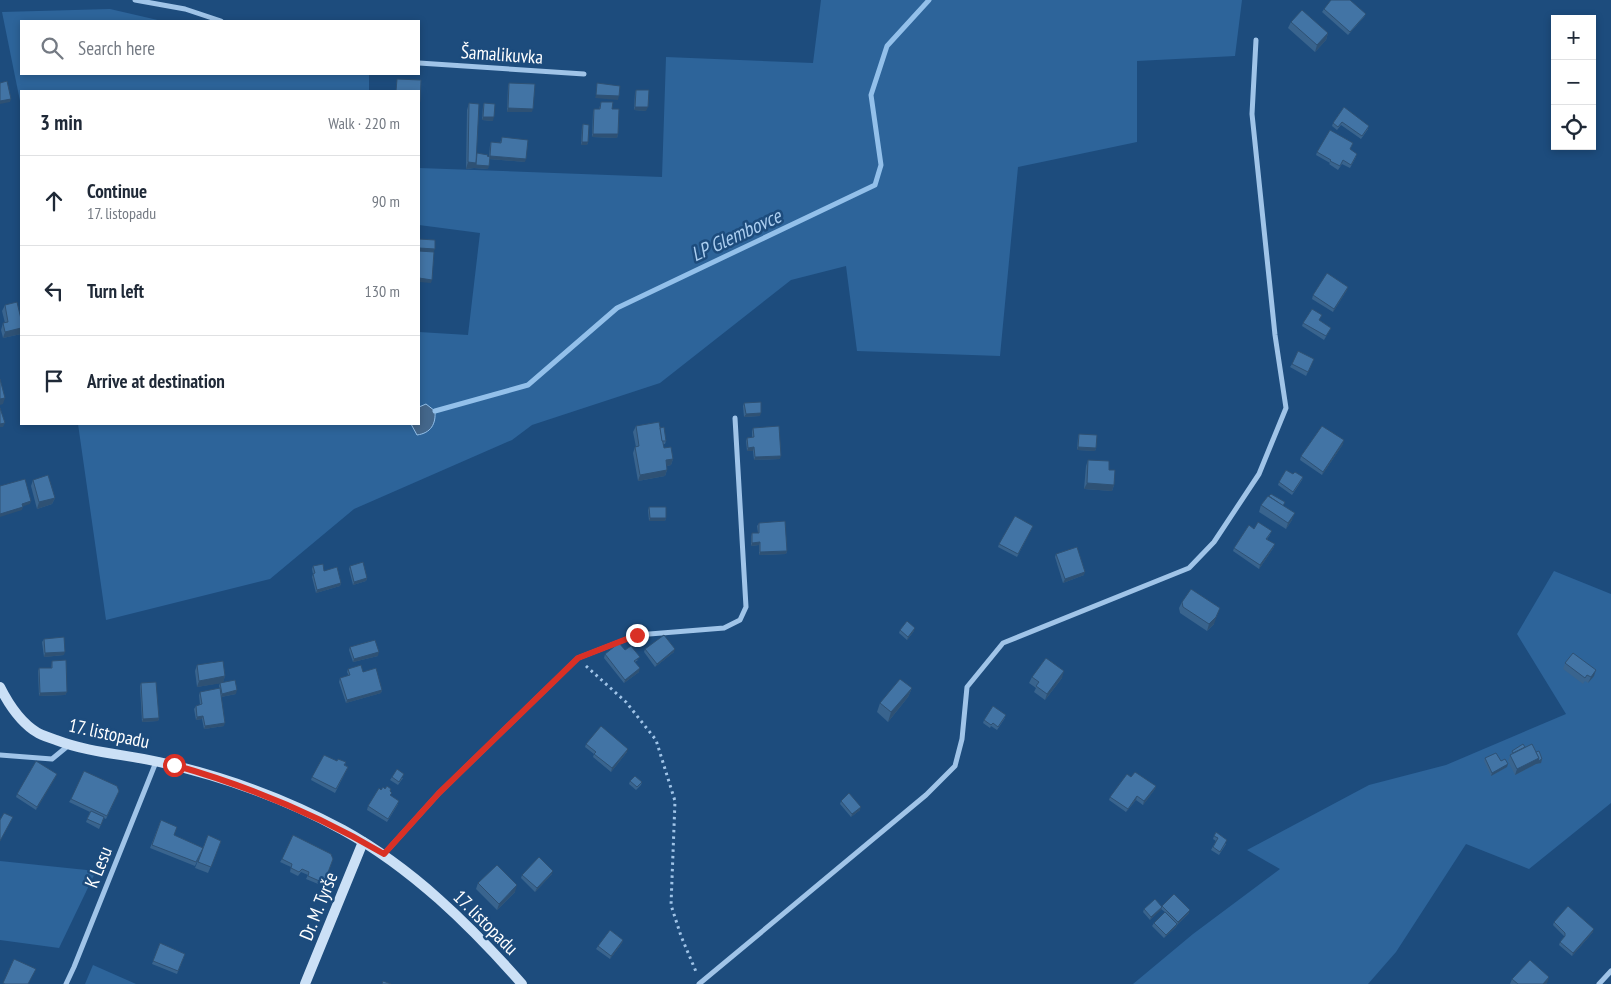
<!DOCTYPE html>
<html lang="en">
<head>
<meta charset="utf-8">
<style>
	body { margin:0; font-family:"PT Sans Narrow",sans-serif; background:#f2f2f3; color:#1f2937 }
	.controls { position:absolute; right:15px; top:15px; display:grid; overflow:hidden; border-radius:0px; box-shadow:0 2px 8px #0003 }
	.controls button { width:45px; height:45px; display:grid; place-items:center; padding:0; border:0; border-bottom:1px solid #e0e1e3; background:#fff; color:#1f2937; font:25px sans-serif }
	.stop { position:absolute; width:15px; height:15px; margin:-11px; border:4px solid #d93025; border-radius:50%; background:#fff }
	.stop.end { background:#d93025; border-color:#fff; box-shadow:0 1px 5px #0008 }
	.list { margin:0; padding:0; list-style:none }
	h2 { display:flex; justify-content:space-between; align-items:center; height:65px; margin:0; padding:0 20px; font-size:21px }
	h2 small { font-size:16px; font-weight:400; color:#747a83 }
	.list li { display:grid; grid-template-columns:32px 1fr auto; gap:15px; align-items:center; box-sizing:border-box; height:90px; padding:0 20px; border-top:1px solid #e0e1e3 }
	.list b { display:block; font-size:19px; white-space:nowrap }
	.list p { margin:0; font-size:16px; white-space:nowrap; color:#747a83 }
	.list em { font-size:16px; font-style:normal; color:#747a83 }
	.icon { flex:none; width:28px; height:28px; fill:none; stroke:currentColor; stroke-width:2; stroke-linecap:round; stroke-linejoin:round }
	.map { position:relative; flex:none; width:1611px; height:984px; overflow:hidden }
	.search { position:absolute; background:#fff; box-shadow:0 2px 8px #0003; left:20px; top:20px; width:400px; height:55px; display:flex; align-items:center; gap:12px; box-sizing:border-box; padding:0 18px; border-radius:0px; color:#747a83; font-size:19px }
	.panel { position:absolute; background:#fff; box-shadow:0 2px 8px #0003; left:20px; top:90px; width:400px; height:335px; border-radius:0px }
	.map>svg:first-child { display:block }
</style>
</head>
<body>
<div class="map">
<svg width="1611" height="984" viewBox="0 0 1611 984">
	<rect width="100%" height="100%" fill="#1d4c7d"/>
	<!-- green -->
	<g fill="#2d649a">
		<polygon points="821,0 1242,0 1235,56 1137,61 1137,142 1018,167 1000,356 857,351 846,266 791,280 660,383 532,425 512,440 354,509 270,579 106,620 78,424 419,424 419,332 468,335 480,233 419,225 419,168 662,177 666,57 813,63"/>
		<polygon points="110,9 162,21 21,21 21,74 369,74 369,91 21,91 21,106 2,12"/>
		<polygon points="1554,571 1611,594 1611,803 1529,869 1466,844 1396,952 1368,984 1133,984 1193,934 1280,869 1247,850 1369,785 1446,765 1566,714 1517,634"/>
		<polygon points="0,861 96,871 59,948 0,940"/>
		<polygon points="93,965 136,984 85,984"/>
	</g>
	<!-- water -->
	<path fill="#44678b" stroke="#93c0ea" d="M426,404L435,411C436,424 431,433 417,435L411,424H419V407Z"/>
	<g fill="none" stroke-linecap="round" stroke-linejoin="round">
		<!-- stream -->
		<polyline stroke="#93c0ea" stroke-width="5" points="435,411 528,385 617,308 875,185 881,165 871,95 887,46 929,0"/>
		<!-- path -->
		<polyline stroke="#a0c4e8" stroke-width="3" stroke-dasharray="2.5 4" stroke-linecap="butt" points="586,666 626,702 656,740 675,801 671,905 681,936 697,974"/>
		<!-- street -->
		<g stroke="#a0c4e8" stroke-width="5">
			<polyline points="135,0 185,9 221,21"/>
			<polyline points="419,63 584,74"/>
			<polyline points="0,755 52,759 69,745"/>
			<polyline points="384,854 439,793 578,658 637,635 724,628 740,620 746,607 735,418"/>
			<polyline points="66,984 74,967 156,762"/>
			<polyline points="699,984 926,795 955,766 962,739 967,687 1003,643 1189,568 1214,542 1259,474 1286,408 1275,335 1252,114 1256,40"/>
			<polyline points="1599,984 1611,971"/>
		</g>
		<!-- secondary -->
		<g stroke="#cbe0f6" stroke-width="10">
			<path d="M0,687C9,705 21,723 38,733C44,736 50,738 56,740C90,753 124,754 159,762C222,776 286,799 343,830C412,868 470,925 522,984"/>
			<polyline points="305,984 363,842"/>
		</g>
	</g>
	<!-- wall -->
	<g fill="#39648e">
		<polygon points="1324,9 1366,14 1364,17 1348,35 1322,12"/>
		<polygon points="1291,22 1328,33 1326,40 1315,52 1288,28"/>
		<polygon points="509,83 532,112 507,112 508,86"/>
		<polygon points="636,90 646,111 634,110 635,93"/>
		<polygon points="601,102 612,109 618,134 617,138 592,137 593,112 594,109 599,109"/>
		<polygon points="469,103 477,153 489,157 490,145 491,142 500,143 502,137 525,162 489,159 488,169 474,168 466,169 467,110"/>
		<polygon points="484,103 493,121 482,120 483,106"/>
		<polygon points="1344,107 1368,129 1361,139 1341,125 1337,130 1332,126 1333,123"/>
		<polygon points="583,124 588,142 587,145 581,145 582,127"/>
		<polygon points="1353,143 1350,149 1356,157 1350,168 1342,164 1338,170 1329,164 1330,163 1316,155 1317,152"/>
		<polygon points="1347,290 1333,312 1312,299 1313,295"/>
		<polygon points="5,305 21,334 3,338 1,330 3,323 5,323 2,311"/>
		<polygon points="1320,318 1319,320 1331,328 1324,340 1302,326 1303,323"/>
		<polygon points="1314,359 1306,376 1290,367 1292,364"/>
		<polygon points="744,403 760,416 744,417 743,406"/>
		<polygon points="636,426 660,428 666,441 665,444 663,444 664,448 673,459 671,465 667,466 667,470 665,476 638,481 633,453 635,447 636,447 633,432"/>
		<polygon points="753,428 780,459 754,460 753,451 747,451 746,441 747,438 752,437 752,431"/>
		<polygon points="1079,434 1096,448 1095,451 1077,450 1078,437"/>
		<polygon points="1343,444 1322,475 1300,460 1301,456"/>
		<polygon points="1088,460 1109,470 1114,485 1112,491 1084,489 1086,466"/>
		<polygon points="1293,474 1303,477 1302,480 1292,495 1278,485 1279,482"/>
		<polygon points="33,480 55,498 52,504 37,509 31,486"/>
		<polygon points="1261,505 1284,506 1292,520 1286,529 1259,512"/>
		<polygon points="649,507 666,518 665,521 649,521 648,510"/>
		<polygon points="759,523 787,551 786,554 759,555 759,545 751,546 751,536 752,533 758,533 757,526"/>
		<polygon points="1033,526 1017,557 998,547 999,544"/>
		<polygon points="1254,529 1270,535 1267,539 1274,547 1259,569 1233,551 1234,548"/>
		<polygon points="1056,554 1084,575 1063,583 1055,557"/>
		<polygon points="313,566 324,571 341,583 340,586 316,593 312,577 313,574 312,569"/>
		<polygon points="350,566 367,578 366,581 353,585 349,569"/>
		<polygon points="1182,602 1214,624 1207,631 1180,613 1179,608"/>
		<polygon points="900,630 914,631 907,640 899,633"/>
		<polygon points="44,639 64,655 44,657 42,642"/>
		<polygon points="350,647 378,656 353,662 349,650"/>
		<polygon points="645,649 674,652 655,667 644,652"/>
		<polygon points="625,650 638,660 635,662 639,672 624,683 604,658 605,654"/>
		<polygon points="52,661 67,692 65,695 39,696 38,671 39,668 51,668"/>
		<polygon points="1565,663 1594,676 1588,683 1585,681 1583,684 1563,669"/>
		<polygon points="197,665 225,676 223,682 236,694 221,697 224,726 204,729 202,719 196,720 194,709 196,706 200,705 199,695 200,692 220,689 219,686 220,683 197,687 195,671"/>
		<polygon points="348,669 363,672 382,690 381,693 346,703 339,682 340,678 349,676 347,672"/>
		<polygon points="1032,677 1062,678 1045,700 1034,692 1036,688 1029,683"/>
		<polygon points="141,683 159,718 158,721 142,722 140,686"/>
		<polygon points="912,688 908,697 888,722 877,712 880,703"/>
		<polygon points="1005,718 997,730 991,726 990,728 983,723 984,720"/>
		<polygon points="586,744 627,752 611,772 593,757 594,754 585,747"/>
		<polygon points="1525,747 1536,752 1542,759 1541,763 1536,764 1515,775 1508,761 1512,751"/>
		<polygon points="1485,758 1501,761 1507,767 1491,776 1484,761"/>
		<polygon points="337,761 346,762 345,765 348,767 335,793 311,780 312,777"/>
		<polygon points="57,774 36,810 16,797 17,794"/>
		<polygon points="392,777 403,778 398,785 390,780"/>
		<polygon points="1131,777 1156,786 1155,789 1143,805 1136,800 1126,812 1109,800 1110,797"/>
		<polygon points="630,781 642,782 641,785 636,790 629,784"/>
		<polygon points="381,790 390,791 391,796 398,804 387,822 367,810 368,806"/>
		<polygon points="119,791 106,819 104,818 99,829 86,822 90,812 69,802 71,799"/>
		<polygon points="841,801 860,810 851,817 840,804"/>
		<polygon points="161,820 174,835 203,848 195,866 150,848"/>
		<polygon points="208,835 221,841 208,873 195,868"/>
		<polygon points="1214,836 1226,844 1219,855 1211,850 1216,841 1213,839"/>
		<polygon points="282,859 333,859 323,886 306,879 308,875 301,872 298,876 290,872 291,867 280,862"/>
		<polygon points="552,874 535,892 521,878 522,875"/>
		<polygon points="478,883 515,892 497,910 476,889"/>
		<polygon points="1162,906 1189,913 1177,925 1176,927 1164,938 1152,926 1154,923 1165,912 1161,909 1150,920 1143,912 1144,909 1162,907"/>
		<polygon points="1554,922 1593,932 1572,956 1559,945 1560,942 1564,937 1564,936 1553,925"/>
		<polygon points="623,940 622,943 610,959 596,949 598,946"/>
		<polygon points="160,943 185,954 177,974 152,964"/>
		<polygon points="1549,977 1546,984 1510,984 1512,979"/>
	</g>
	<!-- shaded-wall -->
	<g fill="#2e5174">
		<polygon points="1328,33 1326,40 1315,52 1317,45"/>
		<polygon points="596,95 619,96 618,100 595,98"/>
		<polygon points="11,99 10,102 0,104 0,101"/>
		<polygon points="635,107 648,107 646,111 634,110"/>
		<polygon points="508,108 533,109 532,112 507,112"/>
		<polygon points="483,117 494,117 493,121 482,120"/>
		<polygon points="593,134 618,134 617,138 592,137"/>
		<polygon points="582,142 588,142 587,145 581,145"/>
		<polygon points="490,156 526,159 525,162 489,159"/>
		<polygon points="468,162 476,163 489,166 488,169 474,168 466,169"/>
		<polygon points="419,248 435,249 432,255 419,254"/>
		<polygon points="419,278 432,280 431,283 419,282"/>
		<polygon points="1348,287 1347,290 1333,312 1334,309"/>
		<polygon points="21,328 21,334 3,338 5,332"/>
		<polygon points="5,398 3,404 0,405 0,399"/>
		<polygon points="761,413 760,416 744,417 746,414"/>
		<polygon points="5,423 3,427 0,427 0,424"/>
		<polygon points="1344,440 1343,444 1322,475 1323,472"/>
		<polygon points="754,447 753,451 747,451 748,448"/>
		<polygon points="1078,447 1096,448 1095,451 1077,450"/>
		<polygon points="781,456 780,459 754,460 755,457"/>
		<polygon points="673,459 671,465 663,467 666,460"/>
		<polygon points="667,470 665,476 638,481 640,475"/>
		<polygon points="1087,483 1114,485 1112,491 1084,489"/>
		<polygon points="55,498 52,504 37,509 39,502"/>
		<polygon points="31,501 30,504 21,507 22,504"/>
		<polygon points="23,507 22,510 0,517 0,514"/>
		<polygon points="1295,513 1292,520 1286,529 1288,523"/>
		<polygon points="650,518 666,518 665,521 649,521"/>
		<polygon points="760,542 759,545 751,546 752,543"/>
		<polygon points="1275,544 1274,547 1259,569 1260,565"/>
		<polygon points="787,551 786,554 759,555 760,552"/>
		<polygon points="1085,572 1084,575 1063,583 1065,579"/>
		<polygon points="367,578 366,581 353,585 354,582"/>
		<polygon points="341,583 340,586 316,593 317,590"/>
		<polygon points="1220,608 1214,624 1207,631 1209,624"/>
		<polygon points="915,628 914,631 907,640 908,637"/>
		<polygon points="675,649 674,652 655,667 657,664"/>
		<polygon points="65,652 64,655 44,657 45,653"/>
		<polygon points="379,652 378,656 353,662 354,659"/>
		<polygon points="640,668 639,672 624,683 625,680"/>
		<polygon points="1596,670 1594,676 1588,683 1591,677"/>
		<polygon points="1064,671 1062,678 1045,700 1047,694"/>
		<polygon points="225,676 223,683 197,687 199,681"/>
		<polygon points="912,688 908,697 888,722 891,712"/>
		<polygon points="237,690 236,694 221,697 222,694"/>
		<polygon points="382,690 381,693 346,703 347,700"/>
		<polygon points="67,692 65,695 39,696 40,693"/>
		<polygon points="203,716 202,719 196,720 197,717"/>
		<polygon points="159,718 158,721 142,722 143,719"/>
		<polygon points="225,723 224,726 204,729 205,726"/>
		<polygon points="628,749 627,752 611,772 612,768"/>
		<polygon points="1539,758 1542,759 1541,763 1536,764 1515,775 1517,769"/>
		<polygon points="1508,764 1507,767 1491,776 1492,773"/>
		<polygon points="57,774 56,777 36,810 37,807"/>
		<polygon points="1156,786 1155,789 1143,805 1144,801"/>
		<polygon points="1137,796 1136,800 1126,812 1128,809"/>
		<polygon points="861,807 860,810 851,817 852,814"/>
		<polygon points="553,871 552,874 535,892 537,888"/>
		<polygon points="517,885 515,892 497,910 499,904"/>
		<polygon points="1162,907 1161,910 1150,920 1151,917"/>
		<polygon points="1190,910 1189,913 1177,925 1178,922"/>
		<polygon points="1177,924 1176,927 1164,938 1166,935"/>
		<polygon points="1594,929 1593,932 1572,956 1573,953"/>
		<polygon points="623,940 622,943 610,959 611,956"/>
		<polygon points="1549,977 1547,983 1546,984 1543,984"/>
	</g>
	<!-- building -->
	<g fill="#4274a5" stroke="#2e5174">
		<polygon points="1331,0 1350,0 1366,14 1350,32 1324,9"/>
		<polygon points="1302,10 1328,33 1317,45 1291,22"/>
		<polygon points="397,79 421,80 420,102 419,102 419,91 396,91"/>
		<polygon points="7,81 11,99 0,101 0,83"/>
		<polygon points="509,83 535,84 533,109 508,108"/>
		<polygon points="597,83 620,86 619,96 596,95"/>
		<polygon points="636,90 649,90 648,107 635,107"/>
		<polygon points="601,102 613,102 612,109 619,109 618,134 593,134 594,109 600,109"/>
		<polygon points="469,103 479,104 476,163 468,162"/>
		<polygon points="484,103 495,104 494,117 483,117"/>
		<polygon points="1344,107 1369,126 1362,136 1342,122 1338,127 1333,123"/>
		<polygon points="583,124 589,125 588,142 582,142"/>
		<polygon points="1330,130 1353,143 1350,149 1357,154 1351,165 1343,160 1340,166 1330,161 1331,160 1317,152"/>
		<polygon points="502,137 528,140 526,159 490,156 491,142 501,143"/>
		<polygon points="477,153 488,155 487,156 490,157 489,166 476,165"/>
		<polygon points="419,239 435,240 435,249 419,248"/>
		<polygon points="419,251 434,252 432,280 419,278"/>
		<polygon points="1327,273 1348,287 1334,309 1313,295"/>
		<polygon points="17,302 21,319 21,328 5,332 3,323 8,322 5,305"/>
		<polygon points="1312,309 1322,315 1319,320 1331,328 1326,336 1303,323"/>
		<polygon points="1298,351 1314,359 1308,372 1292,364"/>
		<polygon points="0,379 5,398 0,399"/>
		<polygon points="761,402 761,413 746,414 744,403"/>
		<polygon points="0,408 5,423 0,424"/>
		<polygon points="659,422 664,448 671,447 673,459 666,460 667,470 640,475 635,447 639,446 636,426"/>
		<polygon points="779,426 781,456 755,457 754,447 748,448 747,438 754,437 753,428"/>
		<polygon points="1322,426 1344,440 1323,472 1301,456"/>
		<polygon points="664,427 666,441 662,441 660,428"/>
		<polygon points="1079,434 1097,435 1096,448 1078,447"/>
		<polygon points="1088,460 1109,461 1109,470 1115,470 1114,485 1087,483"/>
		<polygon points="1286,470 1293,474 1295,472 1303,477 1293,492 1279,482"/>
		<polygon points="48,475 55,498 39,502 33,480"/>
		<polygon points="25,479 31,501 22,504 23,507 0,514 0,486"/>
		<polygon points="1271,494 1285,502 1283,506 1269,496"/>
		<polygon points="1268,496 1295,513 1288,523 1261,505"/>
		<polygon points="649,507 666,507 666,518 650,518"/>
		<polygon points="1015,516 1033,526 1018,554 999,544"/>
		<polygon points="785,521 787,551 760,552 760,542 752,543 752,533 759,533 759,523"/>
		<polygon points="1258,522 1272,531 1266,539 1275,544 1260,565 1234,548 1249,525 1254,529"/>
		<polygon points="1077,547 1085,572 1065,579 1056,554"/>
		<polygon points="363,562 367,578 354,582 350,566"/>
		<polygon points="323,564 324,571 337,567 341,583 317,590 313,574 315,573 313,566"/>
		<polygon points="1191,589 1220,608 1216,617 1209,624 1183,607 1182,602"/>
		<polygon points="907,621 915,628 908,637 900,630"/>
		<polygon points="664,635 675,649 657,664 645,649"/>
		<polygon points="64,637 65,652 45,653 44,639"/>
		<polygon points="375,640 379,652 354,659 350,647"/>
		<polygon points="619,643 625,650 631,646 640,657 634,661 640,668 625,680 605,654"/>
		<polygon points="1573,653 1596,670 1591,677 1587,675 1585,678 1565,663"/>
		<polygon points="1046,658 1064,671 1047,694 1036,686 1039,682 1032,677"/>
		<polygon points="66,660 67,692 40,693 39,668 52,668 52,661"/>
		<polygon points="223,661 225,676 199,681 197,665"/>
		<polygon points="361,665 363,672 376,668 382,690 347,700 340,678 350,675 348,669"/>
		<polygon points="900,679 912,688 891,712 880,703"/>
		<polygon points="235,680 237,690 222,694 220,683"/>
		<polygon points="156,682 159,718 143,719 141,683"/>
		<polygon points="220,688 225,723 205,726 203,716 197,717 196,706 202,704 200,692"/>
		<polygon points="993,706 1006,715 998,727 993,723 991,725 984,720"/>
		<polygon points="601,726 628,749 612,768 594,754 596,752 586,744"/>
		<polygon points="1523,744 1525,747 1513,753 1512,751"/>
		<polygon points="1532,744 1539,758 1517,769 1510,755"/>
		<polygon points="1539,751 1542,759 1538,761 1539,758 1536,752"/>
		<polygon points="1496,753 1501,761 1505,759 1508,764 1492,773 1485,758"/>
		<polygon points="324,755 337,761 338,759 346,762 344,765 348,767 336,789 312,777"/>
		<polygon points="36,761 57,774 37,807 17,794"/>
		<polygon points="397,769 404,774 399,782 392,777"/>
		<polygon points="84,771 117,786 119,791 107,816 71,799"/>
		<polygon points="1135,772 1156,786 1144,801 1137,796 1128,809 1110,797 1127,774 1131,777"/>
		<polygon points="635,776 642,782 637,787 630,781"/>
		<polygon points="387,786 391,789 390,791 392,793 390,795 399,801 388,819 368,806 379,788 381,790 383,787 385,789"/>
		<polygon points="849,793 861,807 852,814 841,801"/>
		<polygon points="91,811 104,817 101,825 87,819"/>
		<polygon points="4,813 13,817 0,841 0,820"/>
		<polygon points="161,820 177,827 174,835 203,848 196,862 152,845"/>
		<polygon points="1216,832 1227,840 1220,852 1213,847 1218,838 1214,836"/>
		<polygon points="208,835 221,841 211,867 198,862"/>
		<polygon points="293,835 331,854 333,859 324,883 308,876 309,872 302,869 299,872 291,868 292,864 282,859"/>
		<polygon points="539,857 553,871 537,888 522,875"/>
		<polygon points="497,865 517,885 499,904 478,883"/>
		<polygon points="1174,894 1190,910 1178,922 1162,906"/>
		<polygon points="1155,899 1162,907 1151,917 1144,909"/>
		<polygon points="1568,906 1594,929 1573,953 1560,942 1565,936 1565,933 1554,922"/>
		<polygon points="1165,912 1177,924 1166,935 1154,923"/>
		<polygon points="610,930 623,940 611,956 598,946"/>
		<polygon points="160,943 185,954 178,971 153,961"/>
		<polygon points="14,959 36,969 28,984 5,984 3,983"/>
		<polygon points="1530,960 1549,977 1543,984 1544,984 1518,984 1512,979"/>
		<polygon points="383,981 391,984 382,984"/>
	</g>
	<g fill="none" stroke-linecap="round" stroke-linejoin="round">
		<!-- route -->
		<path stroke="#d93025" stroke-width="6" d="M174,765C248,786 318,815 384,854L439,793L578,658L637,635"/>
	</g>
	<g text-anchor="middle" stroke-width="5" stroke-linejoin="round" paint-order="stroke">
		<!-- street labels -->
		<g font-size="19" fill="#fff" stroke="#1d4c7d">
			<text transform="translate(502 54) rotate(4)" y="7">Šamalikuvka</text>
			<text transform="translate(109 733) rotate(12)" y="7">17. listopadu</text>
			<text transform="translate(98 867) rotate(-68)" y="7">K Lesu</text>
			<text transform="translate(318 906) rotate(-68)" y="7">Dr. M. Tyrše</text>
			<text transform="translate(486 922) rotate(45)" y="7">17. listopadu</text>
		</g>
		<!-- water labels -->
		<g font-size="20" font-style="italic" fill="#abcef0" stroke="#1d4c7d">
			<text transform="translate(736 235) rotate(-25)" y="7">LP Glembovce</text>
		</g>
	</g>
</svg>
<div class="controls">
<button>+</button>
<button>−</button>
<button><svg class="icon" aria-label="locate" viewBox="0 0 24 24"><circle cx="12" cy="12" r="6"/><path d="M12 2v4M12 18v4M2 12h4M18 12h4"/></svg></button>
</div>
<div class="stop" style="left:174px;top:765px"></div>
<div class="stop end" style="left:637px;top:635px"></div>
<div class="search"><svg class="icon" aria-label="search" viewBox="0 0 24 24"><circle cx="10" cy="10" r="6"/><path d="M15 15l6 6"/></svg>Search here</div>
<section class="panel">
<h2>3 min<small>Walk · 220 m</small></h2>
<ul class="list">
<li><svg class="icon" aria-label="ahead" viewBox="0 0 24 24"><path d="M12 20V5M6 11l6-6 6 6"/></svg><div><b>Continue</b><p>17. listopadu</p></div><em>90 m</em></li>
<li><svg class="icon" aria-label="left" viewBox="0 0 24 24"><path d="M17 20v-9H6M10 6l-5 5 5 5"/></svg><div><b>Turn left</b></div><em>130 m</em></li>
<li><svg class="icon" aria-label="arrive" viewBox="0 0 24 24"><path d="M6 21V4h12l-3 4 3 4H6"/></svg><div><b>Arrive at destination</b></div></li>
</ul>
</section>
</div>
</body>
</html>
